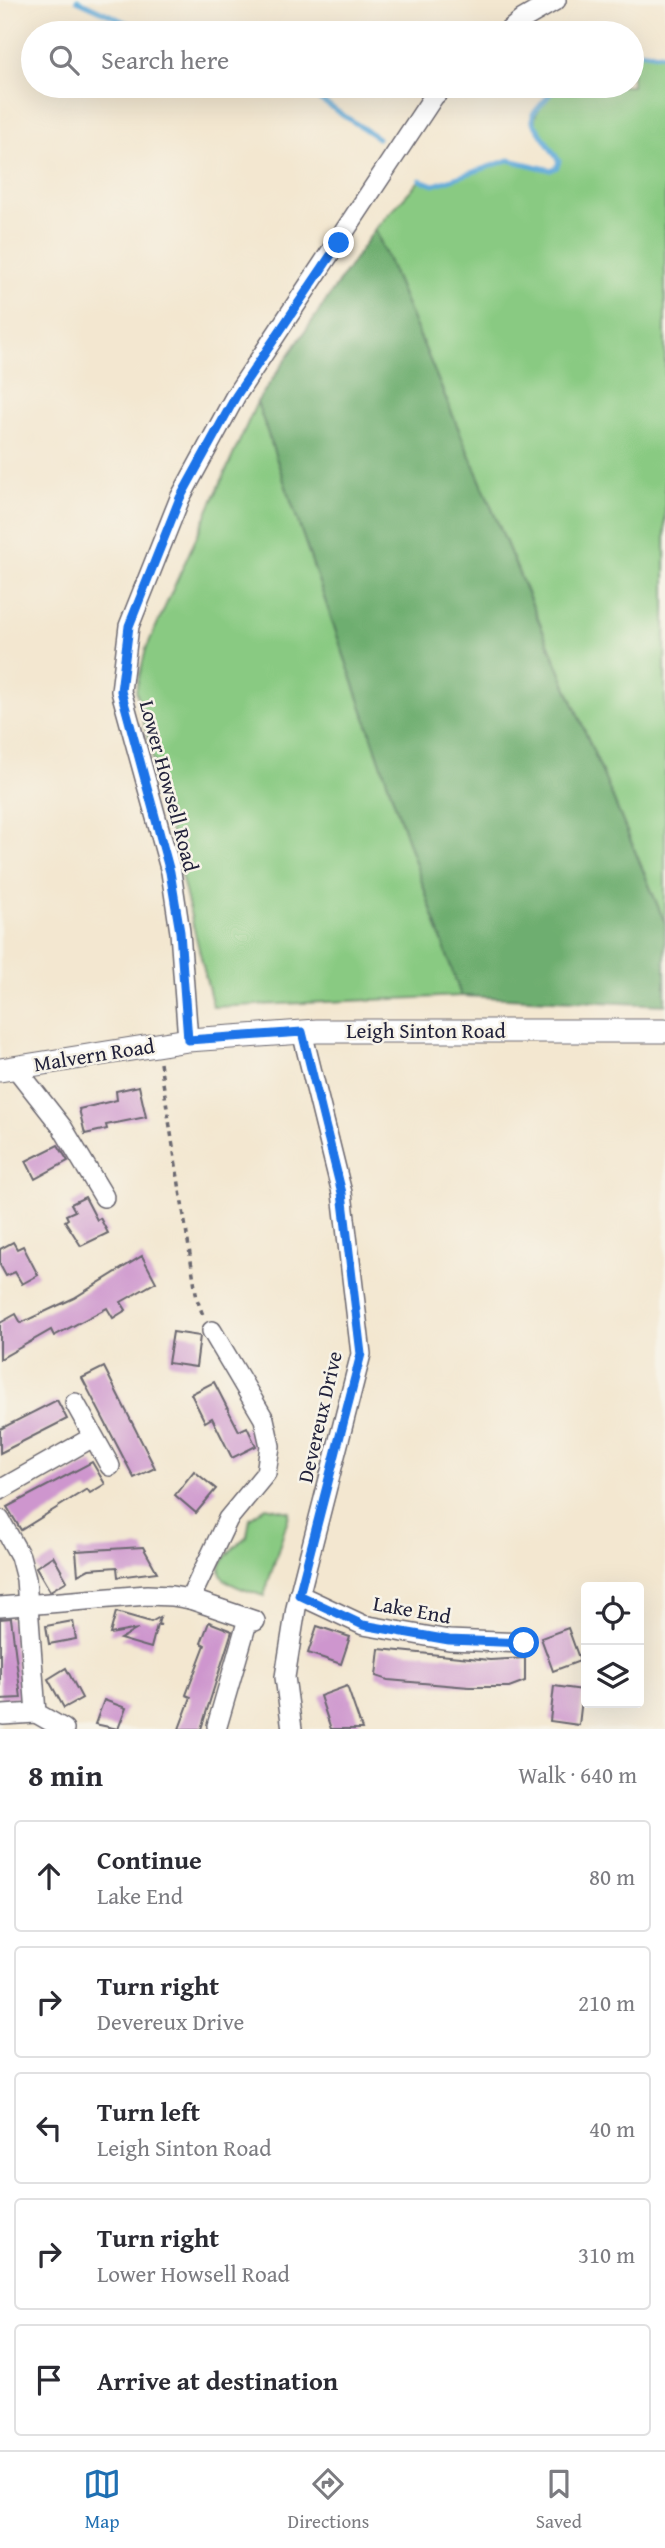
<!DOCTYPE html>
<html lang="en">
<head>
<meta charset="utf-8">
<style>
	body { margin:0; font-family:"Gentium Book Plus",serif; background:#f7f7f7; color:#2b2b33 }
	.controls { position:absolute; right:21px; bottom:21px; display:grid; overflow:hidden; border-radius:7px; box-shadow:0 7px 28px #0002 }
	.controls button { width:63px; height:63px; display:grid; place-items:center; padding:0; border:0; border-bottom:2px solid #e1e1e2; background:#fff; color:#2b2b33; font:35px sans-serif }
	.stop { position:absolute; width:21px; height:21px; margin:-16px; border:5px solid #1a73e8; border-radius:50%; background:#fff }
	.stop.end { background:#1a73e8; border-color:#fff; box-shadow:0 2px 7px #0008 }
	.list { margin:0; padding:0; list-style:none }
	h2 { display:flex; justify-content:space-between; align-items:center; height:91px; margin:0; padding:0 28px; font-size:30px }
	h2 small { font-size:23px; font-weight:400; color:#7c7c81 }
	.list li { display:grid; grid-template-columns:46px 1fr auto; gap:21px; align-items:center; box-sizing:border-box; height:112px; margin:0 14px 14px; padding:0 14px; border:2px solid #e1e1e2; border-radius:7px }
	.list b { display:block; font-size:26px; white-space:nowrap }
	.list p { margin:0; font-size:23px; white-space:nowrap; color:#7c7c81 }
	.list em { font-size:23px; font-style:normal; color:#7c7c81 }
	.icon { flex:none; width:38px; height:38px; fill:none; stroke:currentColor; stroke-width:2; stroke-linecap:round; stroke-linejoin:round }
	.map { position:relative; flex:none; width:665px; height:1729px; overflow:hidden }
	.search { position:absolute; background:#fff; box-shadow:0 7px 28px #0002; left:21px; right:21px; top:21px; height:77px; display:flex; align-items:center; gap:18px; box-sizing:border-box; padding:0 24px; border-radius:38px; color:#7c7c81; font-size:26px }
	.sheet { height:721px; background:#fff }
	nav { display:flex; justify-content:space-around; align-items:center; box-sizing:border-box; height:98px; border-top:2px solid #e1e1e2; background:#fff; font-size:19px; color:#7c7c81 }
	nav a { display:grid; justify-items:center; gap:4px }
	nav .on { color:#1f6fb2 }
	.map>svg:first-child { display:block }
</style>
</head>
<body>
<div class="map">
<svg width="665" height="1729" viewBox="0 0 665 1729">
	<rect width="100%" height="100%" fill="#f7f3e8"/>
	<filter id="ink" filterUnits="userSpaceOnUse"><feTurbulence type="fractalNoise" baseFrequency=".0143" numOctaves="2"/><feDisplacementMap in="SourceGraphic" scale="14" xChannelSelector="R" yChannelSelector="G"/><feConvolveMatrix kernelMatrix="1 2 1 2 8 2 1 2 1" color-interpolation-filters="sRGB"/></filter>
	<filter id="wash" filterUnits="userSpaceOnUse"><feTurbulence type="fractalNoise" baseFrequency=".00686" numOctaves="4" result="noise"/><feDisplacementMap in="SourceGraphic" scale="28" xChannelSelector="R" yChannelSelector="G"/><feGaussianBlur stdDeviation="1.57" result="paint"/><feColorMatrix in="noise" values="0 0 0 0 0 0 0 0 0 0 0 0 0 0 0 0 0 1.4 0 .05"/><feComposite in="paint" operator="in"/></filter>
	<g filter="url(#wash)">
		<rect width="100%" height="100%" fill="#f3e7d0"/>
		<!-- green -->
		<g fill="#89ca82" stroke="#56765e" stroke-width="2">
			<path d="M632,50L665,55V923L375,229L420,180L434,185L509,160L551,170L557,168L559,161C536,118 519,130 557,86H632Z"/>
			<polygon points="257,402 461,996 213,1007 136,690 146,649"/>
			<path d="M266,1507L290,1512L264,1596C218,1582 201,1573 247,1536L250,1518Z"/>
		</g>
		<!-- forest -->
		<polygon fill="#6eae70" stroke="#486856" stroke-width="2" points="375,229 665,923 665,1005 461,996 257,402"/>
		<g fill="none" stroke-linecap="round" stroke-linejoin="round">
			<!-- stream -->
			<g stroke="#63acda" stroke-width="5">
				<polyline points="77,0 149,33"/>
				<polyline points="632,50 665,55"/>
				<polyline points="299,86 378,138"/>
				<polyline points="595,86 617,86"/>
				<polyline points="420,180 434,185 509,160 551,170 557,167 559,161 533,122 533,114 557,86"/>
			</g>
		</g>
		<g id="blocks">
			<!-- building -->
			<g fill="#ce96ce">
				<polygon points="139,1086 146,1117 106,1125 107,1129 85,1134 79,1109 117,1100 116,1091"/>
				<polygon points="58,1145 68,1161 35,1179 26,1161"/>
				<polygon points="85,1197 97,1220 100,1218 108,1233 81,1246 65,1221 68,1219 66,1215 75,1211 71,1204"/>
				<polygon points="13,1242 17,1249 23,1246 38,1275 22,1284 15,1272 6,1276 0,1265 0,1249"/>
				<polygon points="142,1256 156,1282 121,1302 126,1310 113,1318 107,1308 54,1336 51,1330 0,1359 0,1323 16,1314 21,1323 74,1298"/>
				<polygon points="173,1332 200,1336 196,1367 168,1363"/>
				<polygon points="104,1367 155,1468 134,1478 82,1378"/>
				<polygon points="214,1382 239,1431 247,1427 256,1446 232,1458 212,1418 205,1422 191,1394"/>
				<polygon points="57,1400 67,1419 0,1453 0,1429"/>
				<polygon points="92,1462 105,1484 90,1493 87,1489 21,1530 7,1507"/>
				<polygon points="194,1471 216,1489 196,1513 175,1495"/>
				<polygon points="143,1547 157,1572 118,1577 117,1567 89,1569 78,1575 76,1551"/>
				<polygon points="53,1556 67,1581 50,1591 36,1567"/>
				<polygon points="116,1612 151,1622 160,1617 158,1624 161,1625 157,1625 151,1648 120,1639 138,1629 110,1634"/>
				<polygon points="11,1618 21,1698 0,1699 0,1619"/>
				<polygon points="73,1621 76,1639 49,1644 46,1626"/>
				<polygon points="209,1622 232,1631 201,1729 179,1729 191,1697 186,1695 205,1645 201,1643"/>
				<polygon points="317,1626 350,1637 341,1664 308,1653"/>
				<polygon points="568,1628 580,1661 553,1671 541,1638"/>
				<polygon points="379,1649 490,1660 525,1658 525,1681 509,1687 469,1687 388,1680 376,1676"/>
				<polygon points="66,1668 82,1698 64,1708 48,1679"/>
				<polygon points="347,1686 362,1729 331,1729 320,1696"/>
				<polygon points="554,1686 583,1690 579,1725 550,1721"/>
				<polygon points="104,1700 126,1708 118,1729 95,1724"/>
			</g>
		</g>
	</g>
	<g filter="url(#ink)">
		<use href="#blocks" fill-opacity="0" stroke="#6b676f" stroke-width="2"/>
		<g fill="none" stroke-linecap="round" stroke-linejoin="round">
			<!-- minor casing -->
			<g stroke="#6b676f" stroke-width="22">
				<g id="minor">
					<polyline points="506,33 523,19 556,0"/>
					<polyline points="188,1040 180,932 171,872 121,691 129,626 180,498 236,395 434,96 445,86"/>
					<polyline points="15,1067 62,1127 104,1197"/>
					<polyline points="75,1403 110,1466"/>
					<polyline points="0,1490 93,1437"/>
					<polyline points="0,1520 20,1556 26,1579 36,1713 64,1729"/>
					<polyline points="299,1595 363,1625 449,1640 524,1643"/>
					<polyline points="190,1599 228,1519 266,1473 270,1446 264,1419 212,1331"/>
					<polyline points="0,1607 147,1595 172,1596 190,1599 255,1621"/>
					<polyline points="3,1715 36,1713"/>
					<polyline points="217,1726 248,1619"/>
					<polyline points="292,1729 285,1677 296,1608 361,1354 342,1193 302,1032"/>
				</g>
			</g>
			<!-- major casing -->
			<g stroke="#6b676f" stroke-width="25">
				<polyline id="major" points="0,1070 188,1040 317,1031 665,1031"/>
			</g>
			<!-- path -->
			<polyline stroke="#6b676f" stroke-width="3.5" stroke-dasharray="5 5" stroke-linecap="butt" points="160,1063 197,1299 204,1318"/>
			<!-- minor -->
			<use href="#minor" stroke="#fff" stroke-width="19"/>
			<!-- major -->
			<use href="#major" stroke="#fff" stroke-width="23"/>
		</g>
	</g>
	<g fill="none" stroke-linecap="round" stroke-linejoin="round" filter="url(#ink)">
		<!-- route -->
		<polyline stroke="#1a73e8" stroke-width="9" points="339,243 236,396 180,498 129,626 121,691 170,872 180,932 188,1040 302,1032 342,1193 361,1354 299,1595 363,1625 449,1640 524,1643"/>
	</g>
	<g text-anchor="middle" stroke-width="5" stroke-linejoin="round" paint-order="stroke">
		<!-- street labels -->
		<g font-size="21" fill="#22223b" stroke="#f7f3e8">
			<text transform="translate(169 786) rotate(75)" y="7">Lower Howsell Road</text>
			<text x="426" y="1038">Leigh Sinton Road</text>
			<text transform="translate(94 1055) rotate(-9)" y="7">Malvern Road</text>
			<text transform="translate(320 1417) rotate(-77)" y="7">Devereux Drive</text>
			<text transform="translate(412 1610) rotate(10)" y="7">Lake End</text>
		</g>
	</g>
</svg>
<div class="controls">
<button><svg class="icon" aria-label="locate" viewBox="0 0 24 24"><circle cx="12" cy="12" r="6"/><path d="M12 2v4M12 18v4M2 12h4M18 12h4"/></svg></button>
<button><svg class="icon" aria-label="layers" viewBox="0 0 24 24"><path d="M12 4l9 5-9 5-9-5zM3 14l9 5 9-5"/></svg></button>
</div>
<div class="stop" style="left:524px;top:1643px"></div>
<div class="stop end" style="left:339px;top:243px"></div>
<div class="search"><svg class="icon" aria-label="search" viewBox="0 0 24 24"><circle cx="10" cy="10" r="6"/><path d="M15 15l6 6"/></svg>Search here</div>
</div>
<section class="sheet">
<h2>8 min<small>Walk · 640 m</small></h2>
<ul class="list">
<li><svg class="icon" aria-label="ahead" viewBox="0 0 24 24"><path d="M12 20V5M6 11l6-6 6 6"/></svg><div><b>Continue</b><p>Lake End</p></div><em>80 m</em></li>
<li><svg class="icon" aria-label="right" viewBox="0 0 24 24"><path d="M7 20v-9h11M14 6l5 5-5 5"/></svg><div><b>Turn right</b><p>Devereux Drive</p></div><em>210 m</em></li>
<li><svg class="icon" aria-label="left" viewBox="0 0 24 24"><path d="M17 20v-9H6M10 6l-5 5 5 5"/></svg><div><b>Turn left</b><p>Leigh Sinton Road</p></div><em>40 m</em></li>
<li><svg class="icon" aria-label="right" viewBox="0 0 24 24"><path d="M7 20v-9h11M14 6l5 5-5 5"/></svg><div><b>Turn right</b><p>Lower Howsell Road</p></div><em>310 m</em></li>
<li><svg class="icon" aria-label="arrive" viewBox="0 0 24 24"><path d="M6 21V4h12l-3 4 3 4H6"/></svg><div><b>Arrive at destination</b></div></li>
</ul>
</section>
<nav>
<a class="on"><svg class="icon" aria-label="map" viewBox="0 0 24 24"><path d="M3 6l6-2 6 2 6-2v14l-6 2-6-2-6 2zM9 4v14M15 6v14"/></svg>Map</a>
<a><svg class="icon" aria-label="directions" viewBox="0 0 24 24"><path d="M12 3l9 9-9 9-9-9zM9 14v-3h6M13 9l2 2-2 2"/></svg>Directions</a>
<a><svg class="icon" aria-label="saved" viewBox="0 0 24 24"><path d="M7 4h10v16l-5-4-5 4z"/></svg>Saved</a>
</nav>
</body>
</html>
